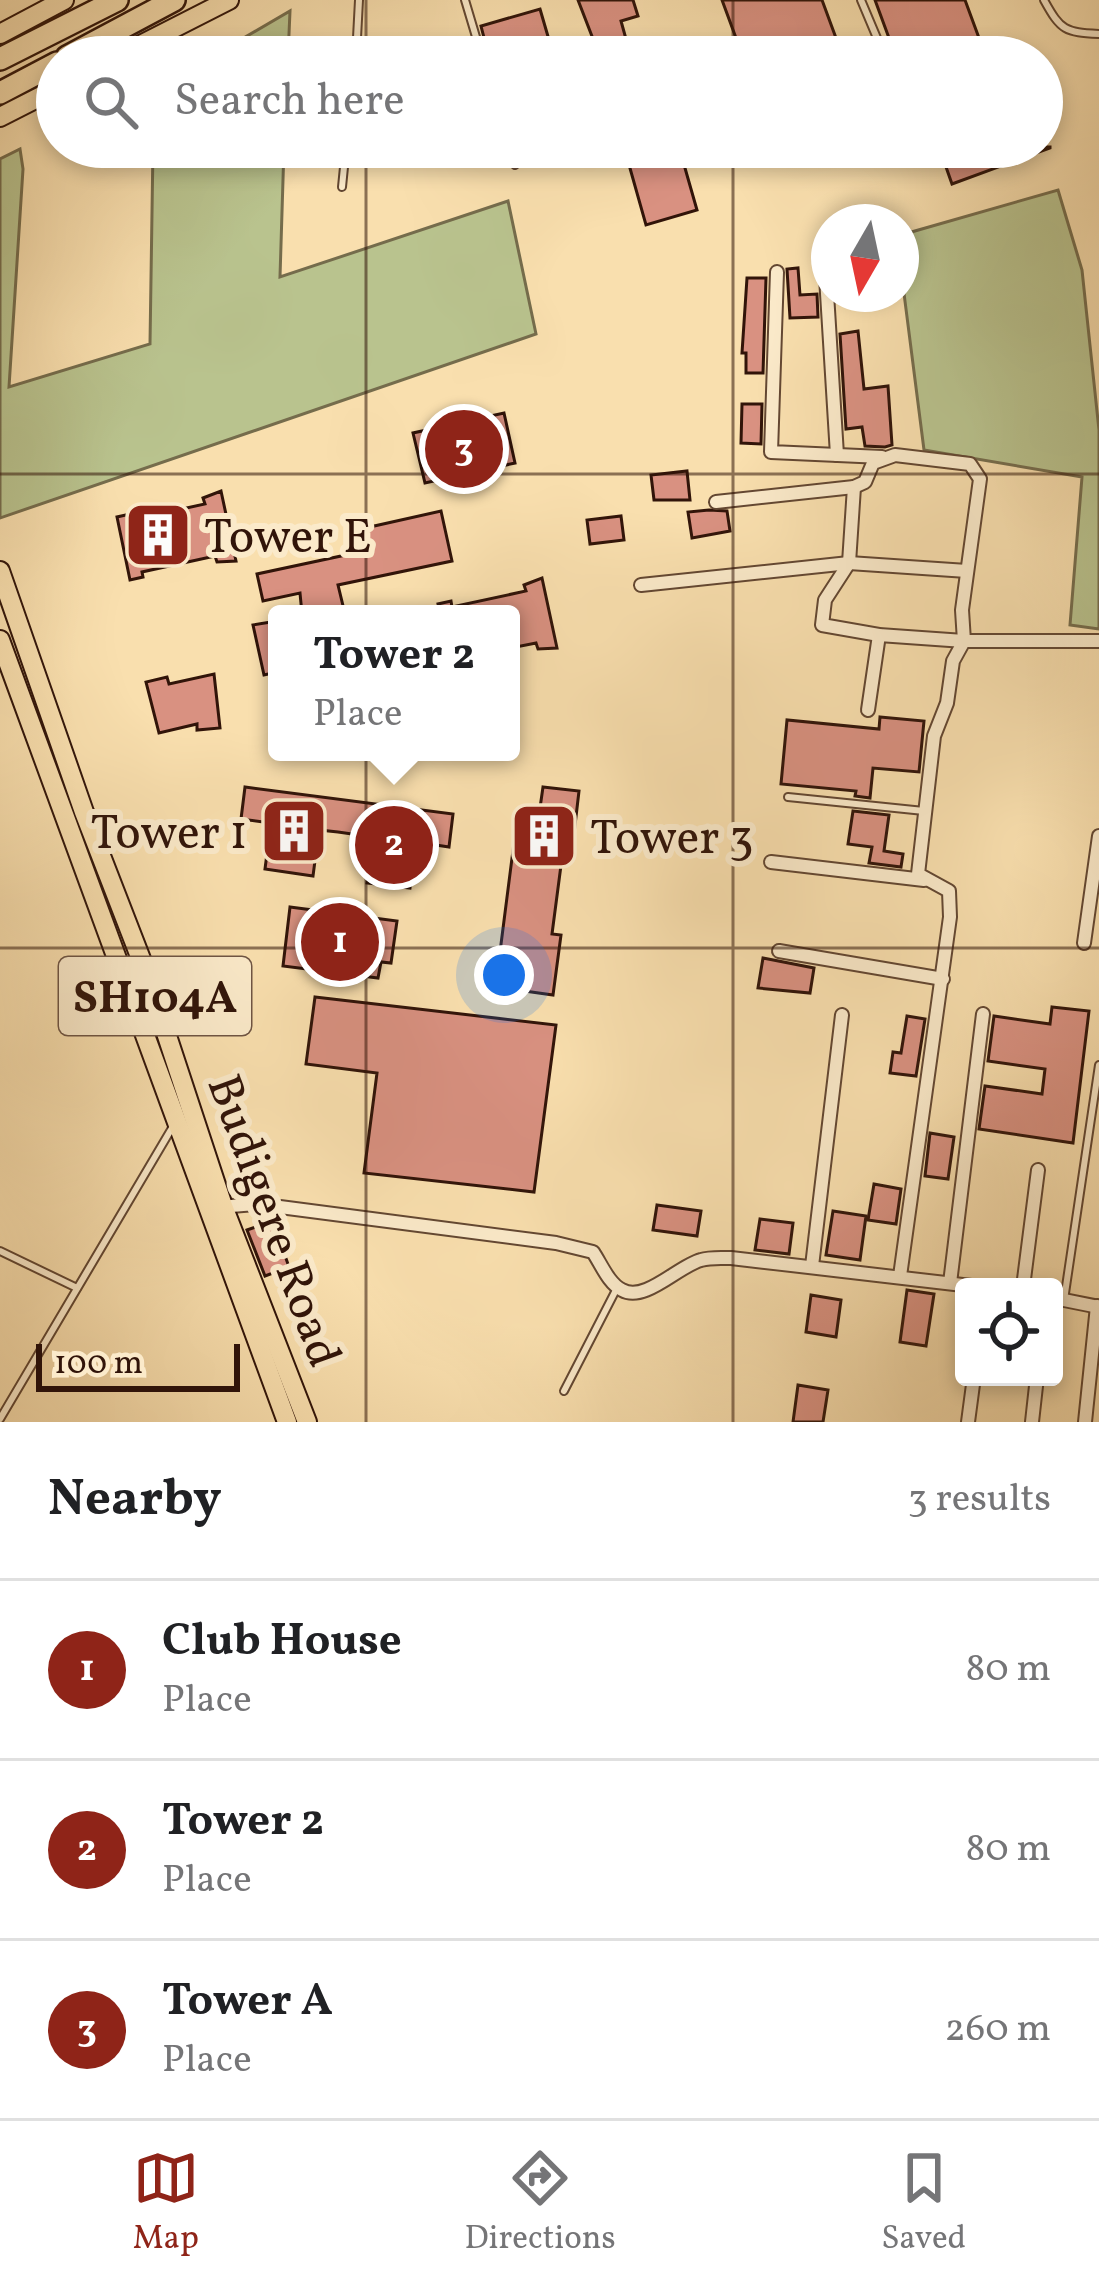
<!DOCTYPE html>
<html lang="en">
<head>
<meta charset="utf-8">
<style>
	body { margin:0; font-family:Vollkorn,serif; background:#f2f2f2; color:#202124 }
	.controls { position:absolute; right:36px; bottom:36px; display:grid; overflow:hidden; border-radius:12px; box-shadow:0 6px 18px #0003 }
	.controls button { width:108px; height:108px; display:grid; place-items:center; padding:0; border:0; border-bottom:3px solid #e0e0e0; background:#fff; color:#202124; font:60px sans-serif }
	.compass { position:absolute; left:811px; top:204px; width:108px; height:108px; border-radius:50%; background:#fff; box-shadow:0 6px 18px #0003; rotate:189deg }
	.scale { position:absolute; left:36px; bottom:30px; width:204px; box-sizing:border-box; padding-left:12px; border:6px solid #311409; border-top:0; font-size:33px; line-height:42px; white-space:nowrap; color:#311409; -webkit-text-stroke:9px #fbeaca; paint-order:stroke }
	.you { position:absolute; left:504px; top:975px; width:42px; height:42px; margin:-30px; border:9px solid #fff; border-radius:50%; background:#1a73e8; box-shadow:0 0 0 18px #1a73e833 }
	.badge { display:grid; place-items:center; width:78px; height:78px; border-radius:50%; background:#8f2418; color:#fff; font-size:39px; font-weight:700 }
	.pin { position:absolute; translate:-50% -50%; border:6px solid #fff; box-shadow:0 3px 12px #0006 }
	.popup { position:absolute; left:268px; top:605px; width:252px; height:156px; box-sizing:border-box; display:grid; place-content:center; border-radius:12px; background:#fff; filter:drop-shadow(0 3px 9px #0005); font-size:39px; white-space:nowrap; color:#757577 }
	.popup b { font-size:45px; color:#202124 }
	.popup::after { content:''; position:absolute; left:50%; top:100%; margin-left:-24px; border:24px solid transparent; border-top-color:#fff }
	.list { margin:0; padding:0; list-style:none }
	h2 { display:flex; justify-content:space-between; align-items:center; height:156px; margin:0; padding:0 48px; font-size:51px }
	h2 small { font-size:39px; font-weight:400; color:#757577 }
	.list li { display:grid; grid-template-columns:78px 1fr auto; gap:36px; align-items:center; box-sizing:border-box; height:180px; padding:0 48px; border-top:3px solid #e0e0e0 }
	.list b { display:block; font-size:45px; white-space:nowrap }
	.list p { margin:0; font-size:39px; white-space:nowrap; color:#757577 }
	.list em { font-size:39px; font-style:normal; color:#757577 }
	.icon { flex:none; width:66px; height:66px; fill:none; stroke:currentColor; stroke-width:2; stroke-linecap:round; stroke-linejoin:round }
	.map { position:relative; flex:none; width:1099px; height:1422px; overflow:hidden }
	.search { position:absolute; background:#fff; box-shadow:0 6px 18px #0003; left:36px; right:36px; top:36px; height:132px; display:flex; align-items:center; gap:30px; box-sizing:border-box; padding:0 42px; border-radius:66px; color:#757577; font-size:45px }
	.sheet { height:696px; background:#fff }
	nav { display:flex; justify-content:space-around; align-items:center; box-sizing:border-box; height:168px; border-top:3px solid #e0e0e0; background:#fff; font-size:33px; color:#757577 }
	nav a { display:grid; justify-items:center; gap:6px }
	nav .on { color:#8f2418 }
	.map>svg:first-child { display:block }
</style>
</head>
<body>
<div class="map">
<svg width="1099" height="1422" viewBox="0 0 1099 1422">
	<rect width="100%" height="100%" fill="#f9dfae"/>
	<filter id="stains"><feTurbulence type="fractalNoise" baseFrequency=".00167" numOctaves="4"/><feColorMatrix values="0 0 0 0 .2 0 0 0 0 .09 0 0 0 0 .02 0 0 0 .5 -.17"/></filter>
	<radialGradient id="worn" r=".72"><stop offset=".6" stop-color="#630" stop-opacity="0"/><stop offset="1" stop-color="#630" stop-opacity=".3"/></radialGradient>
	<!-- green -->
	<g fill="#b9c38e" stroke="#756c4c" stroke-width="3">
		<polygon points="290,11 288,57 211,57"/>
		<polygon points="153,147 284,147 280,277 508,201 536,334 0,518 0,159 20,149 23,169 9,387 150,344"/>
		<polygon points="1058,190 1082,270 1099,430 1099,629 1070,625 1082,477 924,450 901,270 901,235"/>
	</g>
	<!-- building -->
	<g fill="#d99181" stroke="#311409" stroke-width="3">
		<polygon points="578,0 633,0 638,16 621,21 631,57 600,57"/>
		<polygon points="722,0 822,0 843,57 743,57"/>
		<polygon points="875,0 965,0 986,57 896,57"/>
		<polygon points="540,9 554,57 489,57 481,26"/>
		<polygon points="624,147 679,147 697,210 646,225"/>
		<polygon points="939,147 1050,147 1050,148 952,184"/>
		<polygon points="798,268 800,295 817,294 818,317 790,318 787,269"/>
		<polygon points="747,278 766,278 763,373 746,373 746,353 742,353"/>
		<polygon points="858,331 864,389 888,386 892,445 885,447 865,446 862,427 846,429 840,334"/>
		<polygon points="742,404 762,404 761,444 741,443"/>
		<polygon points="504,413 515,463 425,483 413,433"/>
		<polygon points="687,471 690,500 654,500 651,475"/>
		<polygon points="221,491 236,561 217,562 215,556 142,572 143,577 130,580 117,517 130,514 131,520 205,504 203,498"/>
		<polygon points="709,510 727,511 730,531 692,538 688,512"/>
		<polygon points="441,511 452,561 338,585 345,614 302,614 300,593 263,601 257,574 355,553 352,531"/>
		<polygon points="621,516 624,540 590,544 587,520"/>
		<polygon points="542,578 557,648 538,649 536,643 511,648 511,614 440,614 438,604 451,601 452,607 526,591 524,585"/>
		<polygon points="277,621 277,672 264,675 253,625"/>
		<polygon points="214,674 220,728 197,730 197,724 159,733 146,682 167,677 169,684"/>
		<polygon points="880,717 924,721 919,772 873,768 870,798 855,796 856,791 781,784 787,720 879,729"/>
		<polygon points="245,787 453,814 449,847 416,842 410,888 367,883 373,837 338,832 319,830 313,876 265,869 271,823 241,819"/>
		<polygon points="543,787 579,791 572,851 563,850 552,934 561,935 553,995 517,990 521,954 500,952 517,819 538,822"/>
		<polygon points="853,811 889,815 884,851 903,854 901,867 869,863 872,847 848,844"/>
		<polygon points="290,907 397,921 391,963 381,962 378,978 283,966"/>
		<polygon points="763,958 814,968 810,993 758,988"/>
		<polygon points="315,997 556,1025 534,1192 364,1173 377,1073 306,1064"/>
		<polygon points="1052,1007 1089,1011 1073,1143 979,1129 985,1086 1042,1094 1045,1069 988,1061 994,1016 1050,1024"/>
		<polygon points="907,1016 925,1019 916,1076 890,1073 893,1052 901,1053"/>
		<polygon points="930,1133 954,1137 948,1179 925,1176"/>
		<polygon points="874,1184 901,1189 896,1224 868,1220"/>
		<polygon points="657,1205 701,1211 697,1236 653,1230"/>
		<polygon points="833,1211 866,1216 860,1260 826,1255"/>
		<polygon points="760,1219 793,1223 789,1254 755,1250"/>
		<polygon points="273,1221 289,1267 265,1276 247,1230"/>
		<polygon points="907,1290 934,1294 926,1346 900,1342"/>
		<polygon points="811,1295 841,1300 836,1337 806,1332"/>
		<polygon points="798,1385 828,1390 823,1422 793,1422"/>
	</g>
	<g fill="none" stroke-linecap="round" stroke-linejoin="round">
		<!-- service casing -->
		<g stroke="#634732" stroke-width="10">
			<g id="service">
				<polyline points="465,0 482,57"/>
				<polyline points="861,0 885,57"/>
				<path d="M1044,0C1061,31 1065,32 1099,34"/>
				<polyline points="356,57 359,0"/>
				<polyline points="509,147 515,165"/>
				<polyline points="342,187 346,147"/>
				<polyline points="788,797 924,811"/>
				<polyline points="0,1251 77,1288"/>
				<polyline points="1064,1300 1099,1065"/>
				<polyline points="564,1391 617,1288"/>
				<polyline points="0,1419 172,1128"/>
			</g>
		</g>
		<!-- minor casing -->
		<g stroke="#634732" stroke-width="16">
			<g id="minor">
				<polyline points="825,261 837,455"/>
				<polyline points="777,272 771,452 882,457"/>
				<polyline points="854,487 849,563 825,600 822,625 879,635 964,641 1099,641"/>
				<polyline points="716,502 854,487 865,482 873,463 895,455 970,464 980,479 962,610 964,641 953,661 947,703 934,736 918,874 949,891 950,917 900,1276"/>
				<polyline points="641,585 849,563 967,571"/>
				<polyline points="868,710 879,635"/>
				<polyline points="771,862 924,880"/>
				<polyline points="1084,943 1099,836"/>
				<polyline points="779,951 943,979"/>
				<path d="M219,1207L257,1204L556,1243L593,1252C601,1264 609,1284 622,1290C645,1303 678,1266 701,1260C710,1257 721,1258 731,1258L980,1287"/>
				<polyline points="812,1266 842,1015"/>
				<polyline points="950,1283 983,1014"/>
				<polyline points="1023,1287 1038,1170"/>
				<polyline points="1054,1298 1099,1307"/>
				<polyline points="968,1422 974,1377"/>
				<polyline points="1032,1422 1037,1377"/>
				<polyline points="1085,1422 1097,1306"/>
			</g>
		</g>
		<!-- primary casing -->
		<g stroke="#311409" stroke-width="22">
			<g id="primary">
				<polyline points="0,34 64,0"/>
				<polyline points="117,57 229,0"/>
				<polyline points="0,117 57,88"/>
				<polyline points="0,571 84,812 146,972 223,1206 307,1422"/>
				<polyline points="0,640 287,1422"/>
			</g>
		</g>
		<!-- trunk casing -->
		<g stroke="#311409" stroke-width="26">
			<g id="trunk">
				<polyline points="67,57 174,0"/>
				<polyline points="0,59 117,0"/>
				<polyline points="0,93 57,63"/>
			</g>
		</g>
		<!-- service -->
		<use href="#service" stroke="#fbeaca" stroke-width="6"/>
		<!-- minor -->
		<use href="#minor" stroke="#fbeaca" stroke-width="12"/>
		<!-- primary -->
		<use href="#primary" stroke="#f9dfae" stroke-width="18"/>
		<!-- trunk -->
		<use href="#trunk" stroke="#f9dfae" stroke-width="21"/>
	</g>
	<!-- grid -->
	<path fill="none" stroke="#311409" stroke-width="3" stroke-opacity="0.55" d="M366,0V57M733,0V57M366,147V1422M733,147V1422M0,474H1099M0,948H1099"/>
	<!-- icons -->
	<defs>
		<g id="building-square" transform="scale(3.45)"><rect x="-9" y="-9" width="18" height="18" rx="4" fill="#8f2418" stroke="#fbeaca"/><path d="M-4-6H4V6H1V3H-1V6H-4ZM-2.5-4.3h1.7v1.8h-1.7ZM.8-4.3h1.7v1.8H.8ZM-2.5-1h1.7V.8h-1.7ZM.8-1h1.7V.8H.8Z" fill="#fff"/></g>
	</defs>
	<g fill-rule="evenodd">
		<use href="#building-square" x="158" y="535"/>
		<use href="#building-square" x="294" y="831"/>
		<use href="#building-square" x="544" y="836"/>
	</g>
	<g text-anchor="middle" stroke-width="12" stroke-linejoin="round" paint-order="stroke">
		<!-- shield labels -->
		<rect fill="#fbeaca" stroke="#6e5443" stroke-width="3" x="59" y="957" width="192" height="78" rx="9"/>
		<g font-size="45" font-weight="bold" fill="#311409">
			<text x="155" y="1012">SH104A</text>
		</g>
		<!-- poi labels -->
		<g font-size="48" fill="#311409" stroke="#fbeaca" text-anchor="start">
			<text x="204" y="552">Tower E</text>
			<text x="248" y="848" text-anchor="end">Tower 1</text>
			<text x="590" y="853">Tower 3</text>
		</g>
		<!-- street labels -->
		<g font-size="48" fill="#311409" stroke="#fbeaca">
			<text transform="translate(276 1220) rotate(70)" y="17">Budigere Road</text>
		</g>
	</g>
	<rect width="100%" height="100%" filter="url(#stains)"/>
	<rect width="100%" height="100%" fill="url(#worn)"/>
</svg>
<div class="controls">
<button><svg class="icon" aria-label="locate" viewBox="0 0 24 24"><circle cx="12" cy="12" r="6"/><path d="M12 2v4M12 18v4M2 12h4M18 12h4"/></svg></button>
</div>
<svg class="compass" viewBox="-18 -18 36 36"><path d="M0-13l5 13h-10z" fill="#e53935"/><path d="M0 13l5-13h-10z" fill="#757577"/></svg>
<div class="scale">100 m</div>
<div class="you"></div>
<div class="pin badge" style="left:340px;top:942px">1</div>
<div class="pin badge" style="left:394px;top:845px">2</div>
<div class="popup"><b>Tower 2</b>Place</div>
<div class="pin badge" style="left:464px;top:449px">3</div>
<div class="search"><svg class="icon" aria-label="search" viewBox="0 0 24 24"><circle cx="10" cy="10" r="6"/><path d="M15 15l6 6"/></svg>Search here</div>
</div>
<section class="sheet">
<h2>Nearby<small>3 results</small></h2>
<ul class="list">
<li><span class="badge">1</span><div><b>Club House</b><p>Place</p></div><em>80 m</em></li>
<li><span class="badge">2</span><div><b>Tower 2</b><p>Place</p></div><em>80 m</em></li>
<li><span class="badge">3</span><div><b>Tower A</b><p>Place</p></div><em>260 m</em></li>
</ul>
</section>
<nav>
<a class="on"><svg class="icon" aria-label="map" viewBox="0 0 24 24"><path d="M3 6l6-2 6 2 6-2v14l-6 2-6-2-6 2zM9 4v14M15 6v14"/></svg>Map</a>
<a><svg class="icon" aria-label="directions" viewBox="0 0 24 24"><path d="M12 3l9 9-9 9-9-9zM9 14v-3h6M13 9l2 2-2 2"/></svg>Directions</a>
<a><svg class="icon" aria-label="saved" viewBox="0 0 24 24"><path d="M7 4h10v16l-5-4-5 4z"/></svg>Saved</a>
</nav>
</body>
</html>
